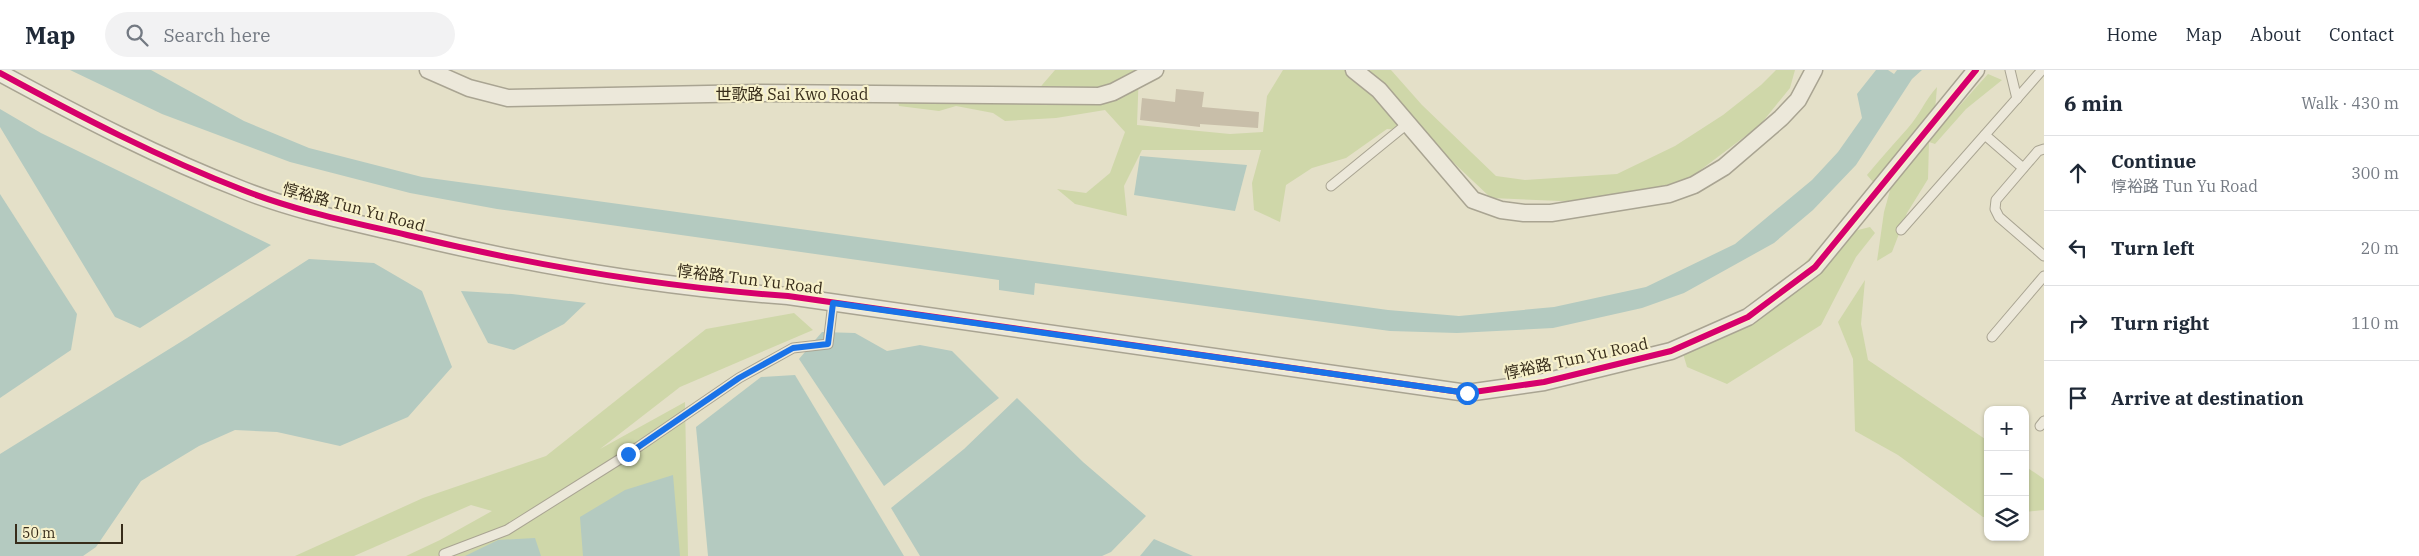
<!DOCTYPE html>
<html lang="en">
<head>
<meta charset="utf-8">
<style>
	body { margin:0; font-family:"IBM Plex Serif","Noto Sans SC",serif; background:#f2f2f3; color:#1f2937 }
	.controls { position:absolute; right:15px; bottom:15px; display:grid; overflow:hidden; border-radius:10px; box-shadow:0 1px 4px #0004 }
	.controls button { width:45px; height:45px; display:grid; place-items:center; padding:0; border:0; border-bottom:1px solid #e0e1e3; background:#fff; color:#1f2937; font:25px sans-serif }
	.scale { position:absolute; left:15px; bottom:12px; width:108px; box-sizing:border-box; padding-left:5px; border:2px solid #372c1a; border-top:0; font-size:14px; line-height:18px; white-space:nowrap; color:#372c1a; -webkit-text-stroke:4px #f7f1cb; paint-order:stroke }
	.stop { position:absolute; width:15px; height:15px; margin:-11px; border:4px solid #1a73e8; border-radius:50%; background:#fff }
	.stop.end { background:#1a73e8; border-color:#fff; box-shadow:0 1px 5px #0008 }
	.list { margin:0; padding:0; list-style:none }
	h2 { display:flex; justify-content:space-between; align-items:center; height:65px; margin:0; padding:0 20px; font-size:21px }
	h2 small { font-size:16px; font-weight:400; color:#747a83 }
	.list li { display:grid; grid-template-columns:32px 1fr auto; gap:15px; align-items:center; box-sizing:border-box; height:75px; padding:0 20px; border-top:1px solid #e0e1e3 }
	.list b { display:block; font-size:19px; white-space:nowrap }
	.list p { margin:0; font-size:16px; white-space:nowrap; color:#747a83 }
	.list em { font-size:16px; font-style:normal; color:#747a83 }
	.icon { flex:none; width:28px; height:28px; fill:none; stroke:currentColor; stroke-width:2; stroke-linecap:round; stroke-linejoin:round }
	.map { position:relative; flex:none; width:2044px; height:486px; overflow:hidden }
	header { display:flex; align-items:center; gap:30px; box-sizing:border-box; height:70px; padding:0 25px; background:#fff; border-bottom:1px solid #e0e1e3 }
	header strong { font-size:24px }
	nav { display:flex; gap:28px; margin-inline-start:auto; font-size:18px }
	.search { width:350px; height:45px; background:#f2f2f3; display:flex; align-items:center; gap:12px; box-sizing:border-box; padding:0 18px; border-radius:28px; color:#747a83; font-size:19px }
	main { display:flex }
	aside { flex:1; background:#fff }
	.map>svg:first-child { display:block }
</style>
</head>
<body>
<header>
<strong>Map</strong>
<div class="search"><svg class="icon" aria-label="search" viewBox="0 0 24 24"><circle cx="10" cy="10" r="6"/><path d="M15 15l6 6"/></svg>Search here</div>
<nav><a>Home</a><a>Map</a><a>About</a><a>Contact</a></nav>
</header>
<main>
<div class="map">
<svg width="2044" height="486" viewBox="0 0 2044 486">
	<rect width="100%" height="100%" fill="#e4e0c8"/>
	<!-- green -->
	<g fill="#cfd7a9">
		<polygon points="1055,0 1139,0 1137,55 1230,64 1263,62 1267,26 1283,0 1391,0 1422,35 1496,106 1525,110 1617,104 1675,76 1723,45 1761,15 1776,0 1795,0 1790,18 1760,55 1686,111 1585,132 1491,128 1420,61 1387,59 1346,88 1312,98 1286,115 1280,152 1254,140 1252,113 1261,80 1142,80 1124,116 1127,146 1075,134 1057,119 1086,123 1110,103 1125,62 1105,40 1056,48 1005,51 993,43 956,36 939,41 899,36 896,20 1036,22"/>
		<polygon points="1988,4 2002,10 1966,39 1935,74 1929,72 1928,109 1907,143 1892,182 1877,191 1884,142 1894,106 1928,65 1954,42"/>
		<path d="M1937,17L1935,40L1873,112L1867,105C1880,89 1894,74 1908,58C1919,46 1925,30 1937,17Z"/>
		<polygon points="1870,157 1875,163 1856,187 1821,255 1727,314 1687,297 1681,277 1722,266 1787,211 1830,167"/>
		<polygon points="1865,210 1861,254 1868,290 1988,371 1988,447 1983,447 1898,385 1855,361 1853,289 1838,252"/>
		<polygon points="794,243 813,260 680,317 600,379 685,332 688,486 406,486 440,470 492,441 471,435 354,486 295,486 423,428 546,386 706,259"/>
		<polygon points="2025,396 2044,409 2044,440 2025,442"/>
	</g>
	<!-- water -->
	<g fill="#b4cac0">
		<polygon points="70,0 151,0 244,51 309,78 422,107 1388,240 1459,246 1554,237 1646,217 1735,174 1812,110 1838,82 1862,48 1857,24 1876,0 1888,0 1894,4 1897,0 1922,0 1912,9 1856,95 1813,140 1774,173 1684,223 1642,238 1553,258 1457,263 1390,261 1035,213 1034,225 999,220 999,210 497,139 410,123 290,92 162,44"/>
		<polygon points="0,39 41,63 271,175 140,258 115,247 0,57"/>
		<polygon points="1140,86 1247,95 1235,141 1134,125"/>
		<polygon points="0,124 77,244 71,280 0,328"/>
		<polygon points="309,189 374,193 422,221 452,297 408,347 340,376 277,362 235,360 199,376 141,411 96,477 83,486 0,486 0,384 187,268"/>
		<polygon points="461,221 512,224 586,233 564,254 514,280 488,273"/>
		<polygon points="822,262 855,263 887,281 920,275 952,281 999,328 884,416 799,289"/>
		<polygon points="795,305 904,486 708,486 696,357 761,307"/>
		<polygon points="1017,328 1083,392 1146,446 1111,482 1102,486 920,486 891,438 964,379"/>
		<polygon points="673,405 680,486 583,486 580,447 625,420"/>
		<polygon points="535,468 541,486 465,486 498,470"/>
		<polygon points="1154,469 1193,486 1140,486"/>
	</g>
	<!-- building -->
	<polygon fill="#c8bea9" points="1176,19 1204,22 1202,37 1259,42 1258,58 1200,54 1200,57 1140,50 1142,28 1175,32"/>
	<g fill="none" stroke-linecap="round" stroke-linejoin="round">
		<!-- lane casing -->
		<g stroke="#a9a492" stroke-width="11">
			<g id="lane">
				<polyline points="2010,0 2017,29"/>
				<polyline points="1985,65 2023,98"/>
				<polyline points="2044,79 2038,81 1996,130 1995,139 1999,147 2044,186"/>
				<polyline points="1331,116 1407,54"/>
				<polyline points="1901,160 2042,0"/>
				<polyline points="1992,267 2044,206"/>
				<polyline points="2040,356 2044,351"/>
				<polyline points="445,486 444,484 507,460 628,384 739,308 793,278 828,274 833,233"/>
			</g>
		</g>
		<!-- street casing -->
		<g stroke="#a9a492" stroke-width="19">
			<g id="street">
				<polyline points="428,0 469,18 508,28 758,23 1099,26 1113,22 1155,0"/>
				<polyline points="1354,0 1379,20 1473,130 1501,140 1524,143 1551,143 1669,124 1694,115 1724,97 1781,48 1798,30 1814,0"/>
				<path d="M0,3C79,46 160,88 243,120C296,141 352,152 407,165C532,195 659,217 788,226L1467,323L1544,312L1671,281L1748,247L1815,197L1976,0"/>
			</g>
		</g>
		<!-- lane -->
		<use href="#lane" stroke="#ece8da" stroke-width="9"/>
		<!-- street -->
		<use href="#street" stroke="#ece8da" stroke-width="16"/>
		<!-- cycleway casing -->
		<g stroke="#f7f1cb" stroke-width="9">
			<path id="cycleway" d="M0,3C79,46 160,88 243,120C296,141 352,152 407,165C532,195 659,217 788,226L1467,323L1544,312L1671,281L1748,247L1815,197L1976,0"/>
		</g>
		<!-- cycleway -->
		<use href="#cycleway" stroke="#d6006c" stroke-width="6"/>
	</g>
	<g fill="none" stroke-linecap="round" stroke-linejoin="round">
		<!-- route -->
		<polyline stroke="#1a73e8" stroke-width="6" points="628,384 739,308 793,278 828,274 833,233 1467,323"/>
	</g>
	<g text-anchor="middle" stroke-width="4.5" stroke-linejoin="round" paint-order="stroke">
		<!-- street labels -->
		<g font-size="16" fill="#372c1a" stroke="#f7f1cb">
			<text x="792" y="30">世歌路 Sai Kwo Road</text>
			<text transform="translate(354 137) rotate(15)" y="6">惇裕路 Tun Yu Road</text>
			<text transform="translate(750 209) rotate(7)" y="6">惇裕路 Tun Yu Road</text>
			<text transform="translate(1576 288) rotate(-12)" y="6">惇裕路 Tun Yu Road</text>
		</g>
	</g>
</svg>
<div class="controls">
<button>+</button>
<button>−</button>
<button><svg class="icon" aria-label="layers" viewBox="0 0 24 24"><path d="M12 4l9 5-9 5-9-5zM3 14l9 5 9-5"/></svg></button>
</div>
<div class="scale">50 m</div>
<div class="stop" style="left:1467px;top:323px"></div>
<div class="stop end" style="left:628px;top:384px"></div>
</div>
<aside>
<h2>6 min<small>Walk · 430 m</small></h2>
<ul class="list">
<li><svg class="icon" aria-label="ahead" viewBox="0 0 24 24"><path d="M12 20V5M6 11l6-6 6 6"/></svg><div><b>Continue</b><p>惇裕路 Tun Yu Road</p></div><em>300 m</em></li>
<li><svg class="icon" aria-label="left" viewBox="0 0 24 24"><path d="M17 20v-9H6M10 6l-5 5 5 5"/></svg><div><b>Turn left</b></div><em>20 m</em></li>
<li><svg class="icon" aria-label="right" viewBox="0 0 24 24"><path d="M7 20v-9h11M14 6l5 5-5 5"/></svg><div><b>Turn right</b></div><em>110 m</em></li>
<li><svg class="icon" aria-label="arrive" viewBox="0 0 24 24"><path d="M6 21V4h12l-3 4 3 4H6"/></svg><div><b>Arrive at destination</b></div></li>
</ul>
</aside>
</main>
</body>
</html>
